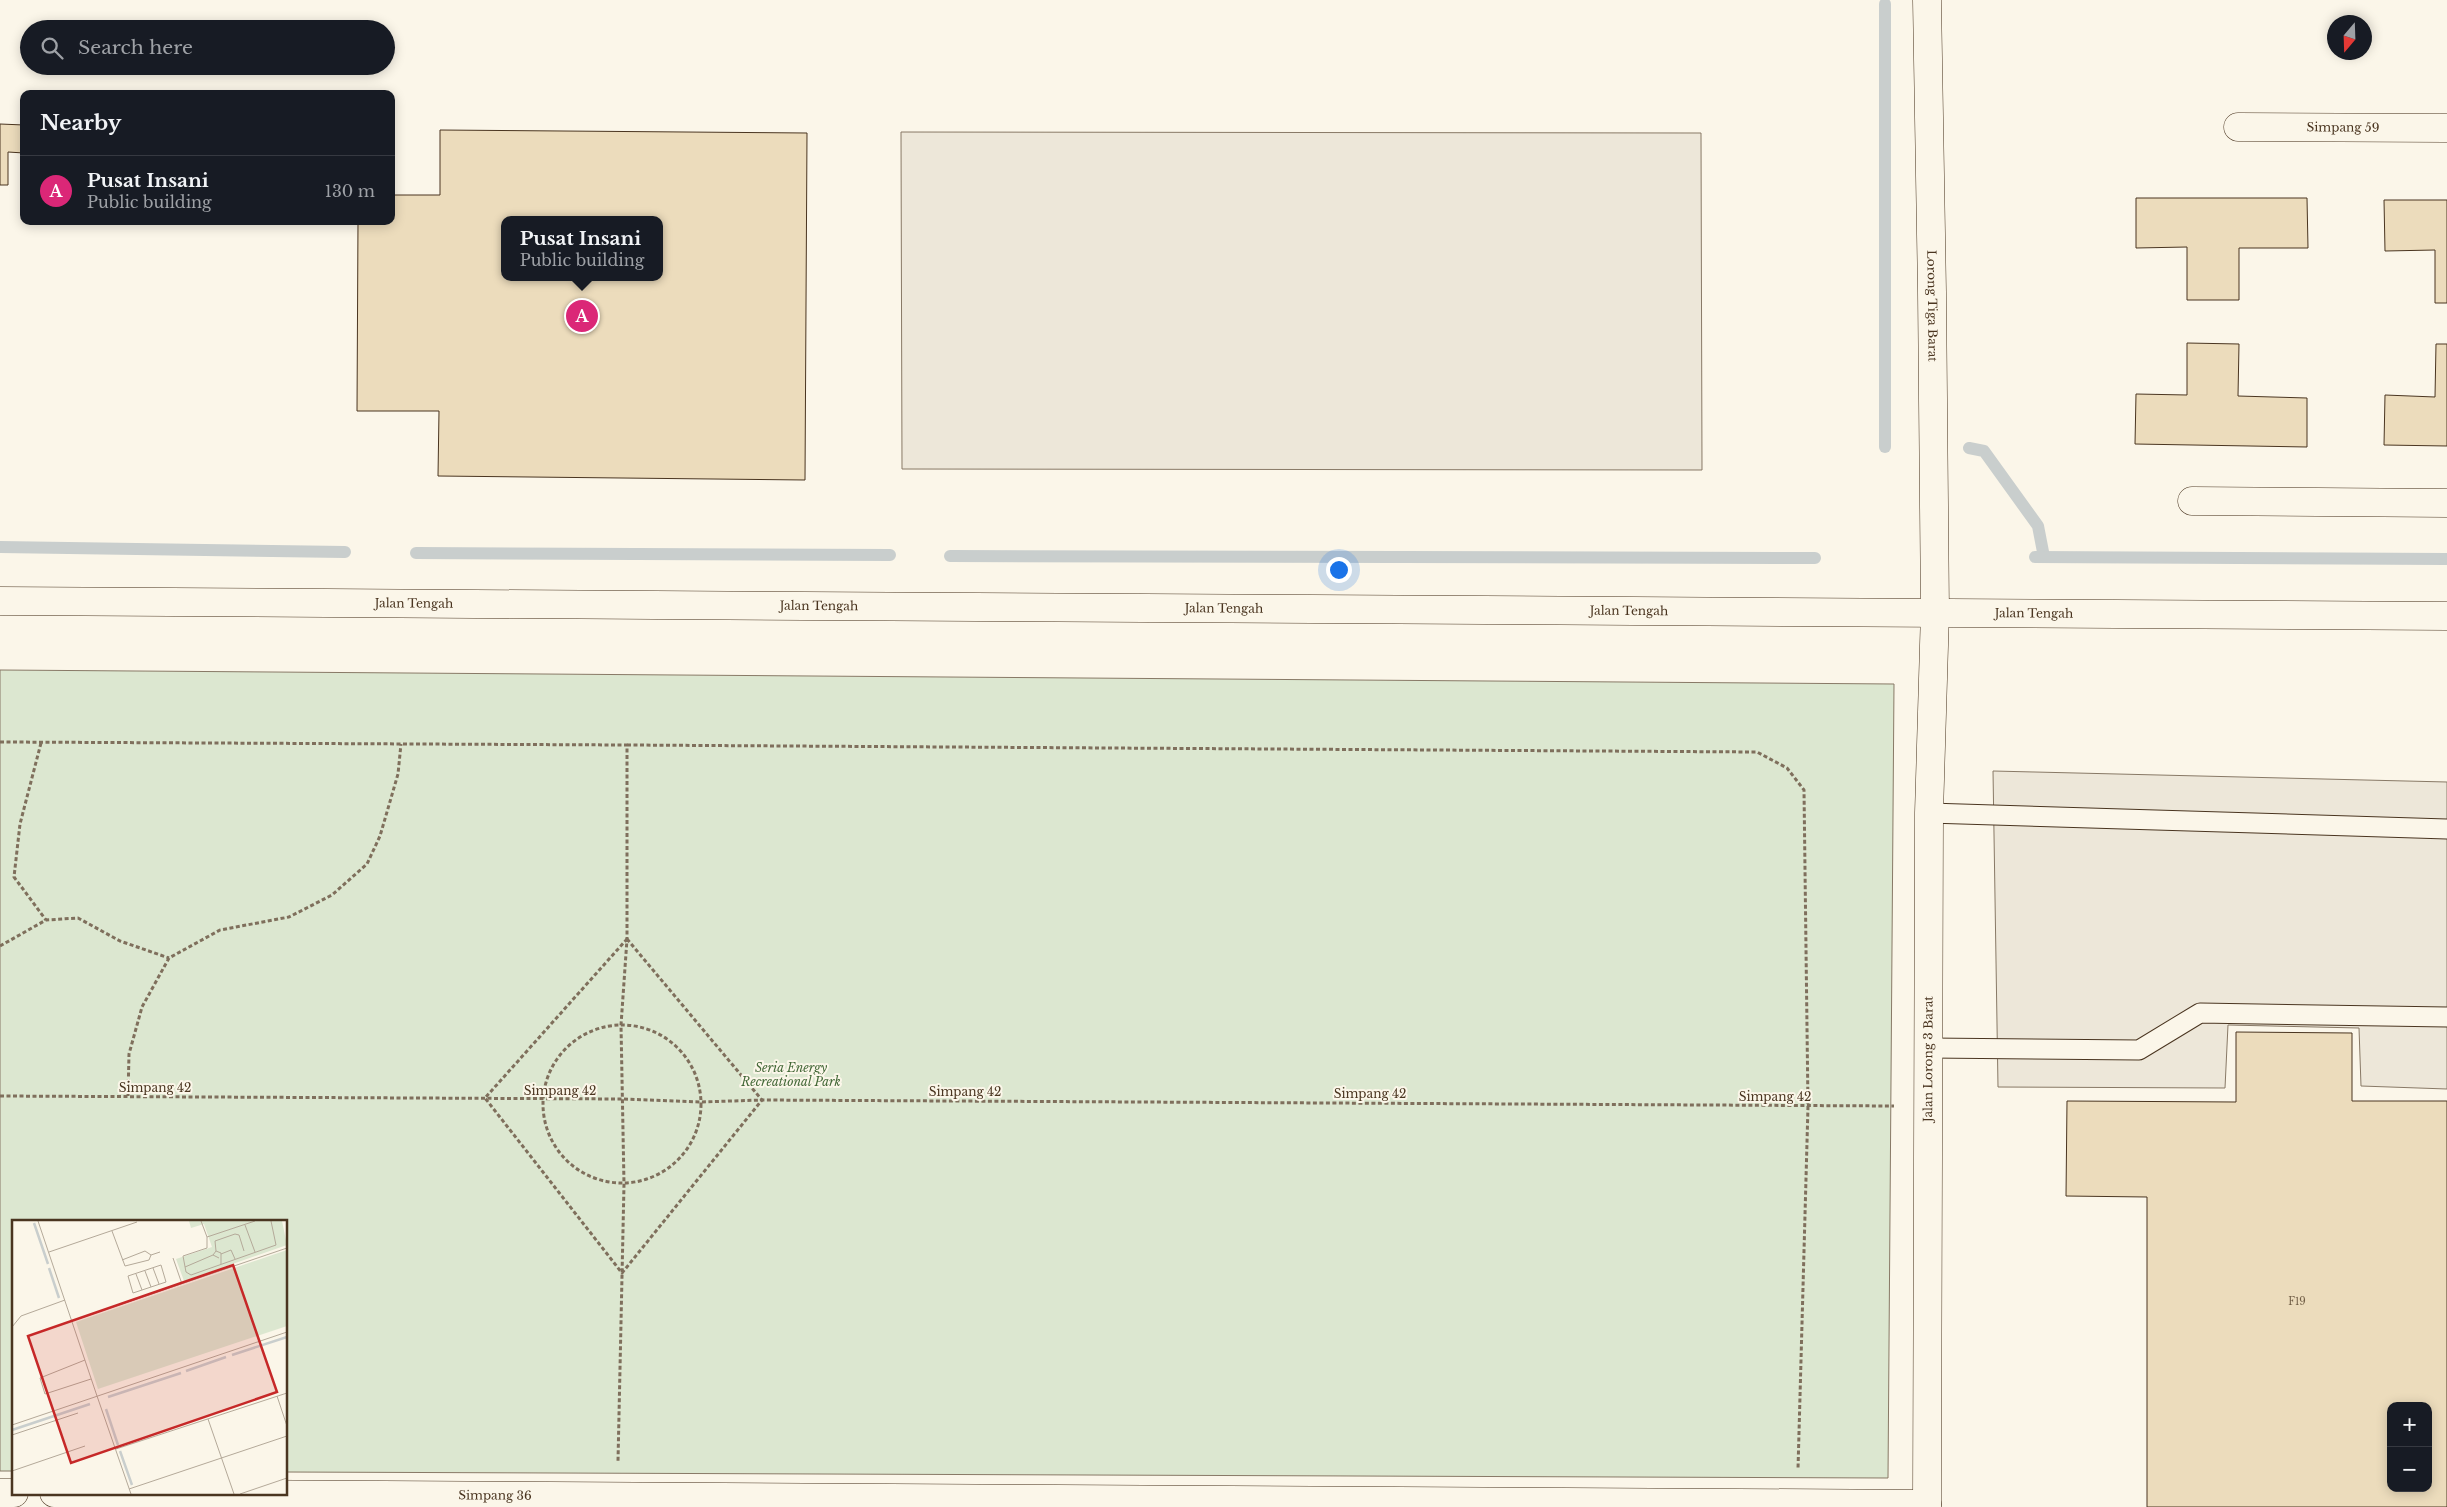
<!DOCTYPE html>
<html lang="en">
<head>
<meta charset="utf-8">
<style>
	body { margin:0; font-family:"Libre Baskerville",serif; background:#20242c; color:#f1f3f6 }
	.controls { position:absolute; right:15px; bottom:15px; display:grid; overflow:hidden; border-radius:10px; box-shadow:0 2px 12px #0003 }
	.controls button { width:45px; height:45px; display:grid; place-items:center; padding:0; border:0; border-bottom:1px solid #363941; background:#171b24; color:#f1f3f6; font:25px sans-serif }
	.compass { position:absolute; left:2327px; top:15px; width:45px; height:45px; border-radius:50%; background:#171b24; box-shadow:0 2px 12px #0003; rotate:199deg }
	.you { position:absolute; left:1338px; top:569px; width:18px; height:18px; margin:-12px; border:4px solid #fff; border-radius:50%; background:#1a73e8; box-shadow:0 0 0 8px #1a73e833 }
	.badge { display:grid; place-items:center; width:32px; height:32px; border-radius:50%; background:#db2777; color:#fff; font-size:16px; font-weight:700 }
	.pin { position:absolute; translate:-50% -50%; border:2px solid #fff; box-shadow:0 1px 5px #0006 }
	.popup { position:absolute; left:501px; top:216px; width:162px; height:65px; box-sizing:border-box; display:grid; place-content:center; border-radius:10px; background:#171b24; filter:drop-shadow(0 1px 4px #0005); font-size:16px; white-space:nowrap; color:#9ea1a6 }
	.popup b { font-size:19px; color:#f1f3f6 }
	.popup::after { content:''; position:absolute; left:50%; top:100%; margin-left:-10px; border:10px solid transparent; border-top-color:#171b24 }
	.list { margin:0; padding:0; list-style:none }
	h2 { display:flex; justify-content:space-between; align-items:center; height:65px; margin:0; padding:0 20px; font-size:21px }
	h2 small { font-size:16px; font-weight:400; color:#9ea1a6 }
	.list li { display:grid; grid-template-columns:32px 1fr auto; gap:15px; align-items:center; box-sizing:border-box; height:70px; padding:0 20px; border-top:1px solid #363941 }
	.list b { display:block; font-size:19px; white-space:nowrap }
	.list p { margin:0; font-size:16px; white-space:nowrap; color:#9ea1a6 }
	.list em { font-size:16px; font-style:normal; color:#9ea1a6 }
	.icon { flex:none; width:28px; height:28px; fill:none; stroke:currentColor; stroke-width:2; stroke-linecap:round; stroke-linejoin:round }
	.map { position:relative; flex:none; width:2447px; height:1507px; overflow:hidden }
	.search { position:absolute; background:#171b24; box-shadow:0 2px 12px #0003; left:20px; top:20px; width:375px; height:55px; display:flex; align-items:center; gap:12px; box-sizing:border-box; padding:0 18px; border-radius:28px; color:#9ea1a6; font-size:19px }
	.panel { position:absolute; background:#171b24; box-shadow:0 2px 12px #0003; left:20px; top:90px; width:375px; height:135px; border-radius:10px }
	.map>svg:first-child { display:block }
</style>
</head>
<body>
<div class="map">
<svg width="2447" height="1507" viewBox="0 0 2447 1507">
	<rect width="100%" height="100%" fill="#fbf6e9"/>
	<!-- green -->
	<polygon fill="#dce7d0" stroke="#887966" points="0,670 1894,684 1888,1478 286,1472 286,1221 14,1221 14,1471 0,1471"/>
	<!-- parking -->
	<g fill="#ede7d9" stroke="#887966">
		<polygon points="901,132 1701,133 1702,470 902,469"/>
		<polygon points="1993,771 2447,782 2447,1089 2361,1086 2359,1028 2228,1025 2225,1088 1998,1087"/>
	</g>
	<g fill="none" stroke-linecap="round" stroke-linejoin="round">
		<!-- stream -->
		<g stroke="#c9cecd" stroke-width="12">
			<polyline points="1885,4 1885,447"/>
			<polyline points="1969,448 1984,451 2038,526 2044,557"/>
			<polyline points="0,547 345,552"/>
			<polyline points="416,553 890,555"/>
			<polyline points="950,556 1815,558"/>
			<polyline points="2035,557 2447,559"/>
		</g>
	</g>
	<!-- building -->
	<g fill="#ecdcbc" stroke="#4a3520" fill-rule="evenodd">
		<polygon points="0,124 24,125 24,153 8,152 8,185 0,185"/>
		<path d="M440,130L807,133L805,480L438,476L439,411H357L358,221H391V195H440ZM504,220H660V277H504Z"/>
		<polygon points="2136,198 2307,198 2308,248 2239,248 2239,300 2187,300 2187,247 2136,248"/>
		<polygon points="2384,200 2447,200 2447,303 2435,303 2435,250 2385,251"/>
		<polygon points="2187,343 2239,344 2238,396 2307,398 2307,447 2135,444 2136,394 2187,395"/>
		<polygon points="2436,344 2447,344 2447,446 2384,445 2385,395 2435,397"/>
		<path d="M2236,1032L2352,1033V1101H2447V1507H2147V1197L2066,1196L2067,1101L2236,1102ZM2391,1406H2428V1488H2391Z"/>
	</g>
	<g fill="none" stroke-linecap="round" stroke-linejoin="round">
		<!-- service casing -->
		<g stroke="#4a3520" stroke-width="21">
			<g id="service">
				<polyline points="1929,813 2447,829"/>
				<polyline points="1929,1048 2139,1050 2200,1013 2447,1017"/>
			</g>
		</g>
		<!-- minor casing -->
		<g stroke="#4a3520" stroke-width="29">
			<g id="minor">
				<path id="s1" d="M2238,127L2447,128"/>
				<polyline points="2192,501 2447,503"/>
				<polyline points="0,1493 14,1493"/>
				<path id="s2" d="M54,1493L1927,1504"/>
			</g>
		</g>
		<!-- tertiary casing -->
		<g stroke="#4a3520" stroke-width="29">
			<g id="tertiary">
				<path id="s3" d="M1927,1507L1929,813L1935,612"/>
			</g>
		</g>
		<!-- secondary casing -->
		<g stroke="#4a3520" stroke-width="29">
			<g id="secondary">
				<path id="s4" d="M1927,0L1932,292L1935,612"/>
			</g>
		</g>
		<!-- primary casing -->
		<g stroke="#4a3520" stroke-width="29">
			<g id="primary">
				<path id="s5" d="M0,601L2447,616"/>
			</g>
		</g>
		<!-- path -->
		<g stroke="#7f6f5c" stroke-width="3" stroke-dasharray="4 2.5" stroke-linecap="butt">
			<polyline points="0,742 627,745 627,939 621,1025 624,1184 618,1461"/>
			<polyline points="41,743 20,824 14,877 46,920"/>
			<polyline points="627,745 1757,752 1787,768 1804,790 1808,1106 1798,1469"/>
			<polygon points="627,939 762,1100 622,1273 485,1098"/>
			<polyline points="0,946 46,920 78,918 120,941 169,958"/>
			<circle cx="622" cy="1104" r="79"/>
			<polyline points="0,1096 622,1099 701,1102 762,1100 1894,1106"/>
			<polyline points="128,1096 129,1054 142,1007 169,958 220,930 289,917 332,895 367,864 380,836 398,774 401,744"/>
		</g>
		<!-- service -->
		<use href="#service" stroke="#fbf6e9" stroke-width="19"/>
		<!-- minor -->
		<use href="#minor" stroke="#fbf6e9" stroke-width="28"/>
		<!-- tertiary -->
		<use href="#tertiary" stroke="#fbf6e9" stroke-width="28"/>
		<!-- secondary -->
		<use href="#secondary" stroke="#fbf6e9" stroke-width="28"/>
		<!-- primary -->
		<use href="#primary" stroke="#fbf6e9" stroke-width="28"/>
	</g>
	<g text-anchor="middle" stroke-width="4" stroke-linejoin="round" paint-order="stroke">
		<!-- number labels -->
		<g font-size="10" fill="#725f47">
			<text x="2297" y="1305">F19</text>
		</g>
		<!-- street labels -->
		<g font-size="12" fill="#4a3520" stroke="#fbf6e9">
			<text dy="4" stroke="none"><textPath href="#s1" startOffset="105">Simpang 59</textPath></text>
			<text dy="4" stroke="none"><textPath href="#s4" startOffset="306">Lorong Tiga Barat</textPath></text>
			<text dy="4" stroke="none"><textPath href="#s5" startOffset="414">Jalan Tengah</textPath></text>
			<text dy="4" stroke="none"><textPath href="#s5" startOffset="819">Jalan Tengah</textPath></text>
			<text dy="4" stroke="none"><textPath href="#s5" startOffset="1224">Jalan Tengah</textPath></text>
			<text dy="4" stroke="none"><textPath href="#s5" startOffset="1629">Jalan Tengah</textPath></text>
			<text dy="4" stroke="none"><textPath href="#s5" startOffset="2034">Jalan Tengah</textPath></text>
			<text dy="4" stroke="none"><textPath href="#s3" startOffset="448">Jalan Lorong 3 Barat</textPath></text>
			<text x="155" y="1092">Simpang 42</text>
			<text x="560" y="1095">Simpang 42</text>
			<text x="965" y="1096">Simpang 42</text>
			<text x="1370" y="1098">Simpang 42</text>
			<text x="1775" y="1101">Simpang 42</text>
			<text dy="4" stroke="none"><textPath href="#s2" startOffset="441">Simpang 36</textPath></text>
		</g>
		<!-- park labels -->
		<g font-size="12" font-style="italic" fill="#436837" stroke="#fbf6e9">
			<text x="791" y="1072">Seria Energy<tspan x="791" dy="14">Recreational Park</tspan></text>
		</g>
	</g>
	<!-- overview -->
	<g transform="translate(12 1220)">
		<rect width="275" height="275" fill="#fbf6e9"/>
		<path d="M177,1H270L275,25L172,61L164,39L200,27L192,4L179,8ZM275,30V106L86,169L64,102Z" fill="#dce7d0"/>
		<path fill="none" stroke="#c9cecd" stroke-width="2.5" d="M22,3L36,44M37,48L47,78M220,135L275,117M174,151L214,137M96,177L169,153M94,189L106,225M0,210L78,184M108,231L120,265"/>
		<path fill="none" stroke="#b4a999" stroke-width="1" d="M26,1L85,176M189,1L195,17M243,1L195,17V28L171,36L174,52L179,55L264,25L259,1M233,5L243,32M100,11L113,46L137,40L139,35M204,31L203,21L223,14L227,15L232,31M37,32L125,2M209,34L219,30L223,39M161,38L170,64M207,38L201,35L204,31L209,33V44M110,40L133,31L139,35L148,32M149,45L154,62L121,73L116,56ZM173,47L201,35M141,48L147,64M133,51L139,67M124,54L130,70M60,101L275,28M0,107L9,96L53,80M73,140L28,158L33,174L79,159M85,176L119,274M265,176L275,206M196,199L222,274M0,205L275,112M0,215L66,193M104,229L275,173M0,251L73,226M117,269L275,216M228,274L275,258"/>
		<path fill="#c62828" fill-opacity="0.15" stroke="#c62828" stroke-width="2.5" d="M221,45L265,172L59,243L16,116Z"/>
		<rect width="275" height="275" fill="none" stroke="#4a3520" stroke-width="2.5"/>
	</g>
</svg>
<div class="controls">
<button>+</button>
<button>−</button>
</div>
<svg class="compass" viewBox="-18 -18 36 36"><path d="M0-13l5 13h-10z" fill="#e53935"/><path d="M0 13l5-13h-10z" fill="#9ea1a6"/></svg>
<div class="you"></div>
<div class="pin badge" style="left:582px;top:316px">A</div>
<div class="popup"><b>Pusat Insani</b>Public building</div>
<div class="search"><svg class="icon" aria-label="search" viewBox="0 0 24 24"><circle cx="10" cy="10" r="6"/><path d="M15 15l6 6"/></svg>Search here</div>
<section class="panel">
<h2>Nearby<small></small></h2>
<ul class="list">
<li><span class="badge">A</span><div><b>Pusat Insani</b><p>Public building</p></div><em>130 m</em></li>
</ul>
</section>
</div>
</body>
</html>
